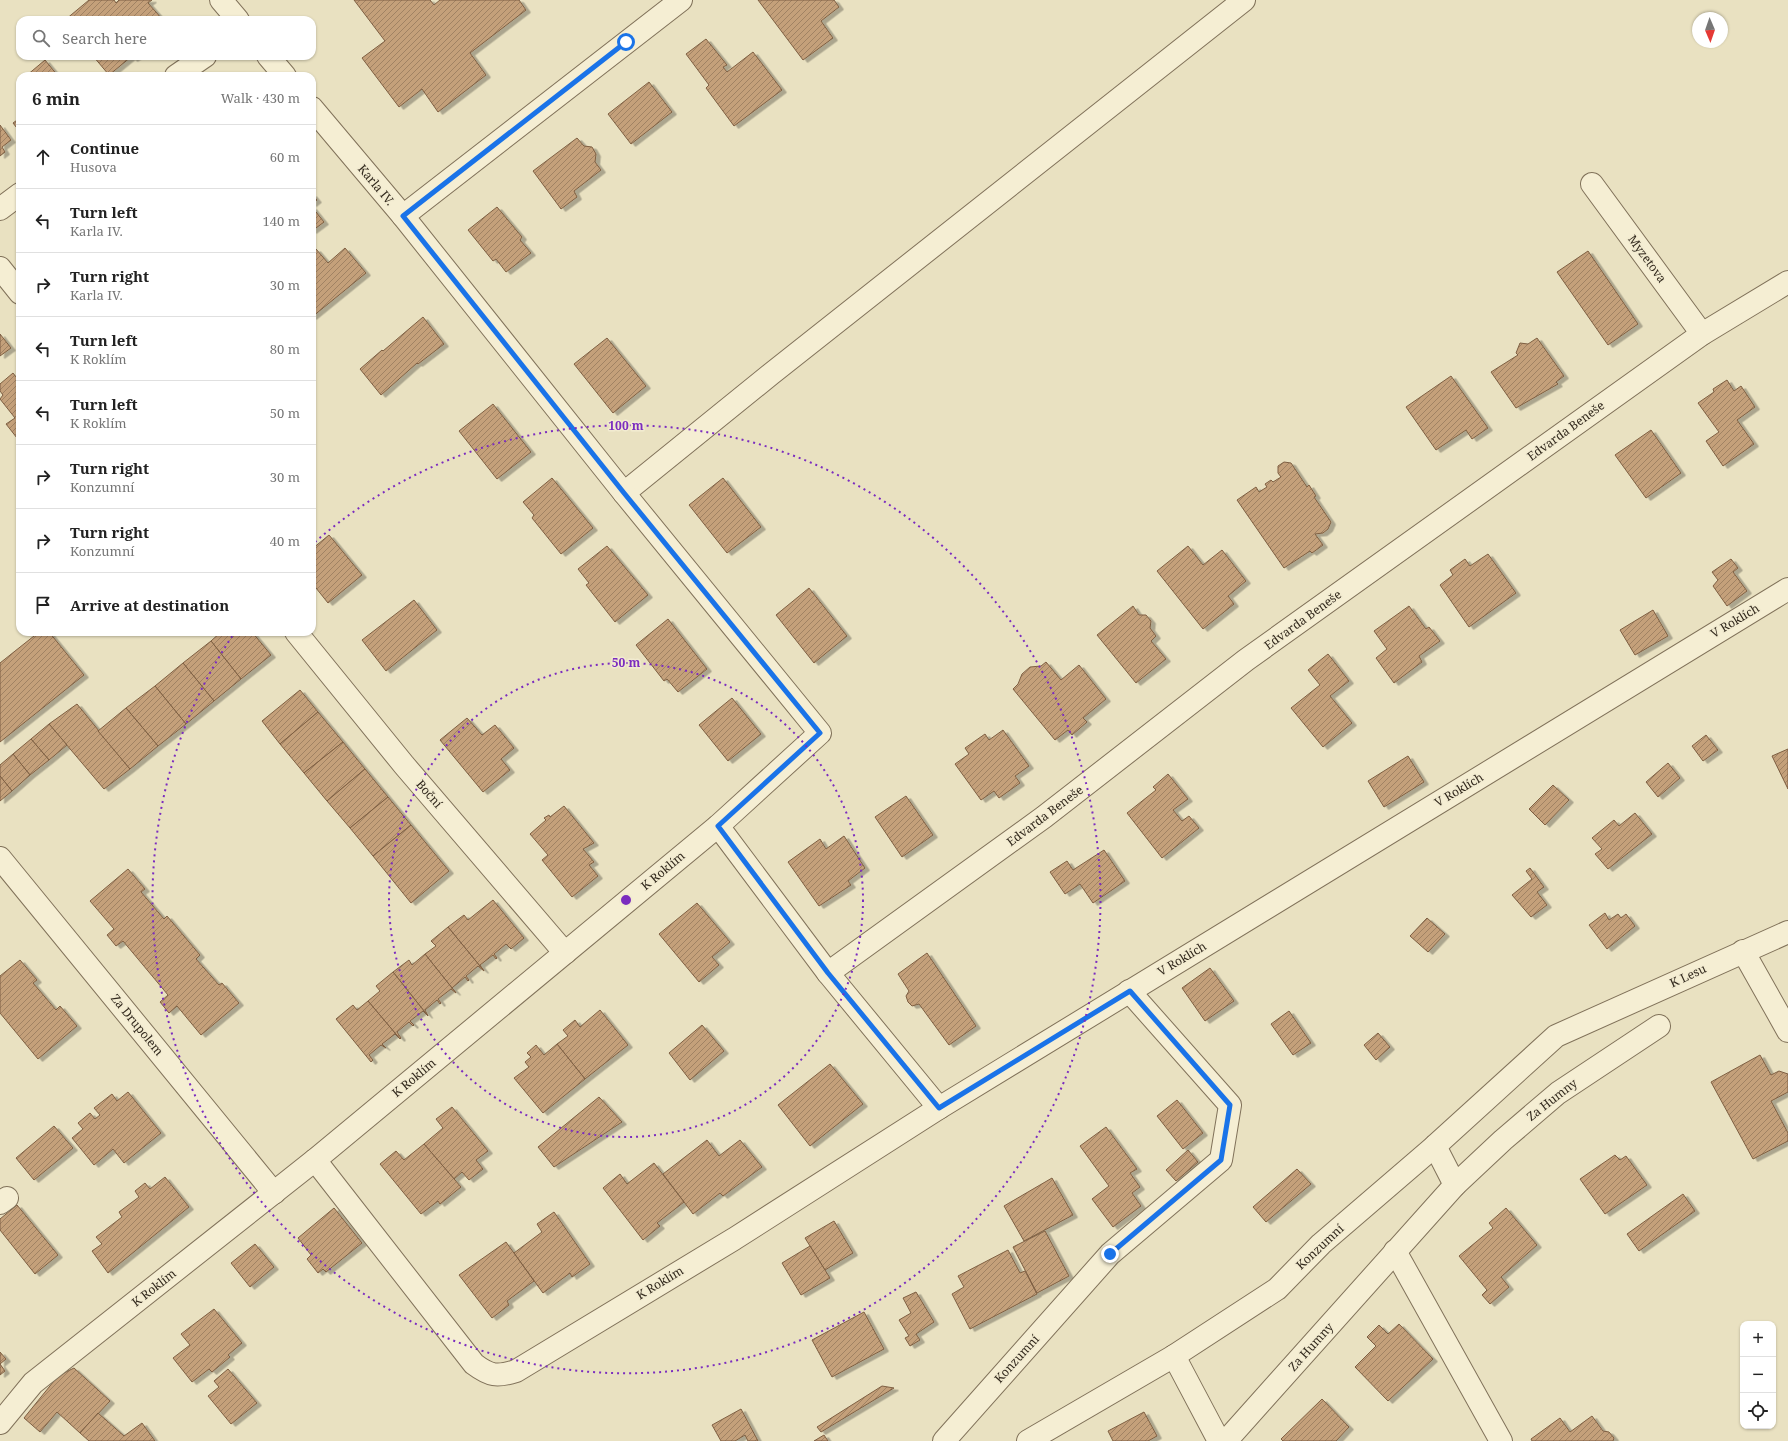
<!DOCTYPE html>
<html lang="en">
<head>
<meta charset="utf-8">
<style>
	body { margin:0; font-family:"Noto Serif",serif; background:#f6f6f6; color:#222 }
	.controls { position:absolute; right:12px; bottom:12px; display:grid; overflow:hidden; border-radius:8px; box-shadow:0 1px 3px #0004 }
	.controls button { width:36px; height:36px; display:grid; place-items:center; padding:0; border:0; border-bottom:1px solid #e0e0e0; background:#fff; color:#222; font:20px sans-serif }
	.compass { position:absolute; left:1692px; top:12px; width:36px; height:36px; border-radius:50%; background:#fff; box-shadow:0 1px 3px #0004; rotate:178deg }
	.stop { position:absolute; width:12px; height:12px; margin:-9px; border:3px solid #1a73e8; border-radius:50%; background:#fff }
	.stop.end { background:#1a73e8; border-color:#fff; box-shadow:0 1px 4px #0008 }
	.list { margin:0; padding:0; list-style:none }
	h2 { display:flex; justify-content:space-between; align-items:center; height:52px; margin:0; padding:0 16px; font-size:17px }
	h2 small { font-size:13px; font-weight:400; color:#767676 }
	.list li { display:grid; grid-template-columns:26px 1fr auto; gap:12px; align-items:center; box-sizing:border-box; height:64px; padding:0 16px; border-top:1px solid #e0e0e0 }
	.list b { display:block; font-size:15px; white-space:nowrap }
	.list p { margin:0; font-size:13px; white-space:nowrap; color:#767676 }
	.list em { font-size:13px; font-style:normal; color:#767676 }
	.icon { flex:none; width:22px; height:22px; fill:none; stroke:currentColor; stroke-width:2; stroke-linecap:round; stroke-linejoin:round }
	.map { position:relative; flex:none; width:1788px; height:1441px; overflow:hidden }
	.search { position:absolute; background:#fff; box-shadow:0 1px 3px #0004; left:16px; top:16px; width:300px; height:44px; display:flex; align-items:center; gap:10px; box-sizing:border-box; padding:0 14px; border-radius:12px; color:#767676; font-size:15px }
	.panel { position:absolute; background:#fff; box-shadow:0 1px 3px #0004; left:16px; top:72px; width:300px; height:564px; border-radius:12px }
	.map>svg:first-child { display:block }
</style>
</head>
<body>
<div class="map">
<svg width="1788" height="1441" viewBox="0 0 1788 1441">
	<defs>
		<pattern id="building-hatch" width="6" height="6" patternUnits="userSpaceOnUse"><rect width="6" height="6" fill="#c4a07a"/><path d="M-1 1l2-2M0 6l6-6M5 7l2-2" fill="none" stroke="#a08263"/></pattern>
		<filter id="shadow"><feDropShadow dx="4.5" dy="2.5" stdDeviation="0" flood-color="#0004"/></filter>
	</defs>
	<rect width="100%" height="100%" fill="#e9e1c1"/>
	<!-- building -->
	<g fill="url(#building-hatch)" stroke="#7e5f42" filter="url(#shadow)">
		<polygon points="89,0 114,0 116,3 119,0 152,0 148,3 163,20 65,20"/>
		<polygon points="354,0 430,0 434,5 440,0 519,0 526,10 470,53 486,75 438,112 422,89 399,107 362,58 385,41"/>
		<polygon points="758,0 834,0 839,7 821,21 833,38 803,60"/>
		<polygon points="706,39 727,65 723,67 727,72 753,52 782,90 734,126 706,88 709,85 686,54"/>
		<polygon points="93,56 138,56 133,59 131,57 109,75"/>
		<polygon points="45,60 58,76 26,76"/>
		<polygon points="649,82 672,112 631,144 608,114"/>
		<polygon points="20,118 20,132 13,123"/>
		<polygon points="0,125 11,140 2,147 5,152 0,156"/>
		<polygon points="577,138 584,146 592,147 596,154 595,162 601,170 574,191 577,197 561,209 533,171"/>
		<polygon points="312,194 317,200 312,204"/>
		<polygon points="312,207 324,222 312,231"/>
		<polygon points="497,207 522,237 520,240 531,253 506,272 496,259 493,261 468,230"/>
		<polygon points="345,248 366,273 312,317 312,252 316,249 328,263"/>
		<polygon points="1588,251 1638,324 1608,345 1557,272"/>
		<polygon points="423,317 444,344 418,364 417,363 381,395 360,369 382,350 383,351"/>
		<polygon points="0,334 11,348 0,356"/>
		<polygon points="607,338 646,386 613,413 574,364"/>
		<polygon points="1537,338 1564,376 1556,382 1558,384 1516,408 1491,372 1518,355 1516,353 1520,343 1528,344"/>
		<polygon points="13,373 20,382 20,435 17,438 6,424 15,418 0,399 3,395 0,391 0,384"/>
		<polygon points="1451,376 1488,428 1472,439 1466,430 1436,450 1406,407"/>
		<polygon points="1727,380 1734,391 1741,386 1755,407 1737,420 1754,444 1723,466 1706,441 1719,432 1698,403 1714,392 1713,389"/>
		<polygon points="493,404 531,452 497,479 459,431"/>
		<polygon points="1651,430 1681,473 1646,498 1615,455"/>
		<polygon points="1284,462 1291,463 1307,487 1309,485 1316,496 1314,497 1331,522 1328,529 1323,533 1315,534 1323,545 1312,553 1310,551 1284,568 1237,500 1256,487 1259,492 1267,487 1265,484 1271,480 1273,482 1281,477 1278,473 1278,466"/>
		<polygon points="552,478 593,528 561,554 532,518 534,515 523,502"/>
		<polygon points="723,478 761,527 727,553 689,505"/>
		<polygon points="329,535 362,575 328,603 312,583 312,549"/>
		<polygon points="607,546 648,595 615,622 586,585 589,583 578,569"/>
		<polygon points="1188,546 1203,565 1222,550 1246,581 1228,596 1234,604 1203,629 1157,571"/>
		<polygon points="1488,554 1516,593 1469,627 1440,585 1453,575 1450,570 1465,559 1470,566"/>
		<polygon points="1731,559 1738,568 1733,572 1747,591 1727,606 1713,586 1718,580 1712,572"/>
		<polygon points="809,588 847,636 814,663 776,615"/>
		<polygon points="414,600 437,630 386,671 362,640"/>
		<polygon points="1133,606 1139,615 1146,615 1151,621 1150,628 1156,636 1151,641 1166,659 1136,683 1097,635"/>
		<polygon points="1409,606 1426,629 1429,627 1440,641 1419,656 1422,662 1394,683 1376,658 1387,649 1374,631"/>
		<polygon points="1653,610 1668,636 1635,655 1620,630"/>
		<polygon points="668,619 707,669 678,692 667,679 664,681 636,645"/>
		<polygon points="39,632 49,632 84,675 0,742 0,663"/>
		<polygon points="221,632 252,632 271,655 241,679 211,641"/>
		<polygon points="211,641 241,679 214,701 183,663"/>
		<polygon points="1328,654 1349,681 1330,696 1352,723 1323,747 1291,708 1320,685 1308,670"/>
		<polygon points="1046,662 1061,680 1079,665 1106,699 1083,718 1087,722 1072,735 1068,730 1055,740 1013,689 1018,684 1022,674 1030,667 1041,666"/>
		<polygon points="183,663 214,701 186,724 155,686"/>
		<polygon points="155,686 186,724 158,746 126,708"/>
		<polygon points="300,690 318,712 280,744 262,721"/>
		<polygon points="732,698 761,734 728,761 699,725"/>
		<polygon points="77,704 130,769 104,789 49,724"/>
		<polygon points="126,708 158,746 130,769 98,731"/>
		<polygon points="318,712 343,742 304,773 280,744"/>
		<polygon points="467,718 482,735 495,725 514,748 501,759 510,770 483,792 440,740"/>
		<polygon points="49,724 67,745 49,760 31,739"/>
		<polygon points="1003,730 1029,766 1015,776 1020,783 999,798 994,791 981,800 955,764 969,754 965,748 985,734 989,740"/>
		<polygon points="1706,735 1718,750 1703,761 1692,746"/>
		<polygon points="31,739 49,760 30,775 13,754"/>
		<polygon points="343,742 365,769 327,801 304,773"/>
		<polygon points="1788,749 1788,789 1772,756"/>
		<polygon points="13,754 30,775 12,791 0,776 0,765"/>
		<polygon points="1408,756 1424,782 1384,807 1368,781"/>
		<polygon points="1668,763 1680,778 1658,797 1646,782"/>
		<polygon points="365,769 388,797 350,828 327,801"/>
		<polygon points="1168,774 1188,799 1173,810 1182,821 1189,816 1199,828 1162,858 1127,813 1156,790 1153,787"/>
		<polygon points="0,776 12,791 0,801"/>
		<polygon points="1553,785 1569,800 1545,825 1529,809"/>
		<polygon points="906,796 933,835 902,857 875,817"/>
		<polygon points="388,797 411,825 373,856 350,828"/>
		<polygon points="564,806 594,843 583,849 594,862 589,865 598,876 572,897 542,860 548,855 530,834 546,820 544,818 549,815 550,817"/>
		<polygon points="1635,813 1652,834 1608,869 1595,854 1602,849 1592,838 1614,820 1619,826"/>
		<polygon points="411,825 449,871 411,903 373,856"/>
		<polygon points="844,836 865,868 848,881 851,885 819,906 788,862 820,839 826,849"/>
		<polygon points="1104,850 1125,881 1093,903 1080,884 1065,894 1050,872 1067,861 1073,870"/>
		<polygon points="1530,868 1544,887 1537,892 1547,905 1531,917 1512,895 1532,879 1526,871"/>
		<polygon points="128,869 145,889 141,892 164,919 167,916 200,955 196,959 219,985 222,983 239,1003 201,1035 177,1006 169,1013 160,1002 168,995 123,941 116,946 107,935 114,929 90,901"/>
		<polygon points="493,900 524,938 511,949 506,944 494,954 497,958 496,959 493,955 480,965 484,971 448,927 464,915 468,920"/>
		<polygon points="697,903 730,942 712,957 719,965 699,982 659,934"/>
		<polygon points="1605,913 1609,920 1618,914 1621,918 1626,914 1635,926 1607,949 1589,925"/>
		<polygon points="1427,918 1445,934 1428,952 1410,936"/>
		<polygon points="448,927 484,971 478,966 466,976 469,980 468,981 465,977 452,988 456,993 425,954 436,946 431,941"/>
		<polygon points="927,953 976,1026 949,1045 919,1004 912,1006 908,1002 906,996 909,991 898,974"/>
		<polygon points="425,954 456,993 451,989 438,999 441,1003 440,1004 437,1000 425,1010 428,1016 393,972 409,960 412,965"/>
		<polygon points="20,960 37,980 33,983 56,1010 60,1006 77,1026 38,1059 0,1013 0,976"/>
		<polygon points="1210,968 1234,1001 1205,1021 1182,988"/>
		<polygon points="393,972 428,1016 423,1011 410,1021 414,1025 413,1026 409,1022 397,1032 401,1038 400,1039 368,1001 380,991 376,986"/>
		<polygon points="368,1001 400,1039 395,1034 382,1044 386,1048 381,1045 369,1055 373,1060 371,1062 336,1019 353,1005 357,1010"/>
		<polygon points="600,1010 628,1045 585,1079 557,1044 568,1036 563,1030 575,1020 580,1027"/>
		<polygon points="1289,1011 1311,1043 1293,1055 1271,1024"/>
		<polygon points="702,1025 724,1051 690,1080 669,1053"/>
		<polygon points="1378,1033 1390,1047 1376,1060 1364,1045"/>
		<polygon points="557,1044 585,1079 543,1113 514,1078 529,1067 525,1062 531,1057 527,1053 536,1045 544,1055"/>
		<polygon points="1760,1055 1771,1075 1779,1071 1788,1074 1788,1092 1771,1101 1788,1133 1788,1141 1753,1159 1711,1082"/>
		<polygon points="830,1064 863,1104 810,1146 778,1105"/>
		<polygon points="128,1092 161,1133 124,1163 113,1149 94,1165 72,1138 83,1129 78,1123 90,1113 95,1119 100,1115 94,1108 112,1094 117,1101"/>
		<polygon points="599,1097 622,1122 554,1167 538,1147"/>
		<polygon points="1177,1100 1203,1133 1183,1149 1157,1116"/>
		<polygon points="452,1107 488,1151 476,1160 483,1169 469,1180 462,1172 454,1179 424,1144 443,1128 436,1119"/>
		<polygon points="54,1126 73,1148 34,1180 16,1158"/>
		<polygon points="1106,1127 1137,1169 1130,1173 1140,1187 1132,1193 1141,1206 1113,1227 1092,1199 1109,1186 1080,1146"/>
		<polygon points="707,1140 719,1156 740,1140 762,1167 723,1196 720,1193 693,1214 663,1174"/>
		<polygon points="424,1144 461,1187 440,1204 438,1201 421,1214 380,1164 396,1151 404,1160"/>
		<polygon points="1188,1150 1198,1162 1176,1181 1166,1170"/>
		<polygon points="1615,1155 1620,1160 1626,1156 1647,1185 1605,1214 1580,1179"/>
		<polygon points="654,1163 684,1202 657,1223 660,1226 643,1240 603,1188 620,1174 627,1184"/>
		<polygon points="1297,1169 1311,1184 1266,1222 1253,1207"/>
		<polygon points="165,1177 189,1207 108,1273 92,1251 102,1244 96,1237 122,1217 119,1212 139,1197 135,1191 145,1183 150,1189"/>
		<polygon points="1052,1178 1073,1215 1024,1241 1004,1206"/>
		<polygon points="1683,1194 1695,1211 1639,1251 1627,1234"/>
		<polygon points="17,1205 58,1255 35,1274 0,1230 0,1219"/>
		<polygon points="334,1208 362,1243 326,1272 323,1269 318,1273 307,1259 311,1255 298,1238"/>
		<polygon points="1506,1208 1537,1245 1501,1277 1509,1287 1490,1304 1482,1295 1487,1290 1459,1256 1493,1228 1489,1223"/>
		<polygon points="554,1212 590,1264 572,1277 570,1273 543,1293 514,1253 542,1232 537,1224"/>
		<polygon points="834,1221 853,1253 825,1270 805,1238"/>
		<polygon points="1045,1231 1069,1276 1037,1293 1013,1247"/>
		<polygon points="506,1242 534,1281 507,1301 509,1305 492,1318 459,1275"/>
		<polygon points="255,1244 274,1267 250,1287 231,1263"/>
		<polygon points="810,1246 830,1278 801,1295 782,1263"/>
		<polygon points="1008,1250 1020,1273 1025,1271 1037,1294 970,1329 952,1294 964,1287 958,1276"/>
		<polygon points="916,1292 934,1322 916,1334 920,1340 910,1346 905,1338 909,1336 899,1320 911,1313 903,1298"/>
		<polygon points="214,1309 242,1343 228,1355 230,1357 212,1372 209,1369 192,1382 173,1358 190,1345 181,1334"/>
		<polygon points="864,1312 884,1349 832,1377 812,1340"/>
		<polygon points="1399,1324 1433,1359 1388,1401 1355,1367 1376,1346 1367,1337 1379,1325 1388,1334"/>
		<polygon points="0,1352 6,1359 0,1364 5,1371 0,1375"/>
		<polygon points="74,1368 110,1401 80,1433 57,1412 40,1432 24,1418 58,1376"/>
		<polygon points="228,1369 257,1403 231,1424 208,1396 219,1387 214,1381"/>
		<polygon points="882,1386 894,1388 821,1432 817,1427"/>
		<polygon points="1322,1399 1349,1427 1336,1441 1283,1441 1281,1439"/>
		<polygon points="741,1409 758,1441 748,1441 745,1435 735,1441 721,1441 712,1425"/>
		<polygon points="1144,1412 1157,1436 1148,1441 1113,1441 1108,1431"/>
		<polygon points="98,1413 124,1436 142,1423 155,1441 89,1441 80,1433"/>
		<polygon points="1592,1416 1603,1431 1609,1432 1614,1438 1613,1441 1532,1441 1531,1439 1560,1418 1570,1432"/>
		<polygon points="824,1435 828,1441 814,1441"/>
	</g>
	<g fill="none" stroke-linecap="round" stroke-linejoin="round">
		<!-- minor casing -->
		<g stroke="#81725a" stroke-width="24">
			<g id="minor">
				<polyline points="221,0 238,20"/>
				<polyline points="268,56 285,76"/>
				<polyline points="176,76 205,56"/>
				<polyline points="1592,184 1702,334"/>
				<polyline points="0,209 20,194"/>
				<polyline points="403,216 681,0"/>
				<polyline points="0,268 20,293"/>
				<polyline points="624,493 771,374 1244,0"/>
				<polyline points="296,632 404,765 565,953"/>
				<polyline points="718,826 828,973 939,1108"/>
				<polyline points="0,858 274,1193"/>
				<polyline points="1743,951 1788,1031"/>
				<polyline points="828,973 1044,817 1246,660 1702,334 1788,282"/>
				<polyline points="1435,1146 1455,1185"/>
				<path d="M315,1160L474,1364C490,1376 497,1377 516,1371L734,1239L939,1108L1788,589"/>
				<polyline points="0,1203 7,1198"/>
				<polyline points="1395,1251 1501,1441"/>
				<polyline points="1174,1356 1219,1441"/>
				<polyline points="0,1423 33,1383 315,1160 718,826 820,733 624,493 403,216 312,108"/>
				<polyline points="944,1441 1110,1254 1221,1160 1230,1105 1129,991"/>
				<polyline points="1028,1441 1174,1356 1277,1289 1321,1244 1435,1146 1556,1036 1788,932"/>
				<polyline points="1226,1441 1455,1185 1503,1140 1558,1093 1659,1026"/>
			</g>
		</g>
		<!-- minor -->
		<use href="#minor" stroke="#f5eed3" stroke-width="22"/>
	</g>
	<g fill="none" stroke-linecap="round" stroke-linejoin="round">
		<!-- route -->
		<polyline stroke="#1a73e8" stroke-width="5" points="626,42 403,216 624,493 820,733 718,826 828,973 939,1108 1130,991 1230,1105 1221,1160 1110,1254"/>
	</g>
	<!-- distance rings -->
	<g fill="none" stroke="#7b2cbf" stroke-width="2" stroke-dasharray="2 4">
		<circle cx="626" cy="900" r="237"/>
		<path d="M315 542A474 474 0 1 1 233 635"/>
	</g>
	<g text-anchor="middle" stroke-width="3" stroke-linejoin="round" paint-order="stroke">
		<!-- street labels -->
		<g font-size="12" fill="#32291d" stroke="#f2ebd0">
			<text transform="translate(376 185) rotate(50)" y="4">Karla IV.</text>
			<text transform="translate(1647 259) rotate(54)" y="4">Myzetova</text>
			<text transform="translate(1566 431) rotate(-36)" y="4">Edvarda Beneše</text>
			<text transform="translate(1303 620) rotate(-36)" y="4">Edvarda Beneše</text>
			<text transform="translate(1735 621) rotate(-31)" y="4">V Roklích</text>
			<text transform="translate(1459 790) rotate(-31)" y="4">V Roklích</text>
			<text transform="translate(429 794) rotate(49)" y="4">Boční</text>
			<text transform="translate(1045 816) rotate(-37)" y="4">Edvarda Beneše</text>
			<text transform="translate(663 871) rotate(-40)" y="4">K Roklím</text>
			<text transform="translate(1182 959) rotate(-31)" y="4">V Roklích</text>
			<text transform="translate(1688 976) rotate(-25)" y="4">K Lesu</text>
			<text transform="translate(137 1025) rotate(51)" y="4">Za Drupolem</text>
			<text transform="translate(414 1078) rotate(-40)" y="4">K Roklím</text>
			<text transform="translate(1552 1100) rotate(-38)" y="4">Za Humny</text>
			<text transform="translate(1320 1247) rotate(-43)" y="4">Konzumní</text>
			<text transform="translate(660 1283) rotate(-31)" y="4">K Roklím</text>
			<text transform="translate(154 1288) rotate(-38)" y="4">K Roklím</text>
			<text transform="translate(1311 1347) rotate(-48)" y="4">Za Humny</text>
			<text transform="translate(1017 1359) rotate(-48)" y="4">Konzumní</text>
		</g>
	</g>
	<circle cx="626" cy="900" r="6" fill="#7b2cbf" stroke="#f2ebd0" stroke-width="2"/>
	<g font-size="12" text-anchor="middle" font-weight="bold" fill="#7b2cbf" stroke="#f2ebd0" stroke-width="3" stroke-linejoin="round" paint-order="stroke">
		<text x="626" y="430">100 m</text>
		<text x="626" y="667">50 m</text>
	</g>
</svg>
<div class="controls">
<button>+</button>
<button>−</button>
<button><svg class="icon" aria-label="locate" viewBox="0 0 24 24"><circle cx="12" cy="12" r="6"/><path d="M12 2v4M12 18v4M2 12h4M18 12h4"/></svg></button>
</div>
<svg class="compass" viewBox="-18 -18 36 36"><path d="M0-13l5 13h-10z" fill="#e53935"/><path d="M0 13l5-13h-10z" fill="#767676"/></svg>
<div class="stop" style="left:626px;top:42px"></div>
<div class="stop end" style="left:1110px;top:1254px"></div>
<div class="search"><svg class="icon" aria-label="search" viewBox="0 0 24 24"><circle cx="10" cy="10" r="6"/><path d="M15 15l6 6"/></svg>Search here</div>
<section class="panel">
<h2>6 min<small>Walk · 430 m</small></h2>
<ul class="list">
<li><svg class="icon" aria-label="ahead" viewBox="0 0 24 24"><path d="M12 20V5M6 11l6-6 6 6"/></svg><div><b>Continue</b><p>Husova</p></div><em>60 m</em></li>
<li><svg class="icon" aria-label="left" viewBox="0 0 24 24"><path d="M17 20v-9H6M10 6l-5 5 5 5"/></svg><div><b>Turn left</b><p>Karla IV.</p></div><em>140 m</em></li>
<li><svg class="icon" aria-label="right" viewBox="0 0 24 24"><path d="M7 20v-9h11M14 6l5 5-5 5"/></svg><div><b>Turn right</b><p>Karla IV.</p></div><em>30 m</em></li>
<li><svg class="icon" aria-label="left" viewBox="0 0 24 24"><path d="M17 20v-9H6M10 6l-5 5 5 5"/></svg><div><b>Turn left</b><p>K Roklím</p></div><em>80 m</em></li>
<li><svg class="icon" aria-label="left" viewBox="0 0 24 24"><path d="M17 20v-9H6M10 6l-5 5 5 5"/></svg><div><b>Turn left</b><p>K Roklím</p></div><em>50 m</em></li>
<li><svg class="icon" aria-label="right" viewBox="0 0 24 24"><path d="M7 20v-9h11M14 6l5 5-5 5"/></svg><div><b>Turn right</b><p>Konzumní</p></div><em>30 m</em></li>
<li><svg class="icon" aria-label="right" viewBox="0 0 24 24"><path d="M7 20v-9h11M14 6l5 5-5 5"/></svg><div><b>Turn right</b><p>Konzumní</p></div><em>40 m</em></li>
<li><svg class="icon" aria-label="arrive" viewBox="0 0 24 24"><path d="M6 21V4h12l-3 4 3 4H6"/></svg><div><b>Arrive at destination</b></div></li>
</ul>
</section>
</div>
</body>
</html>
